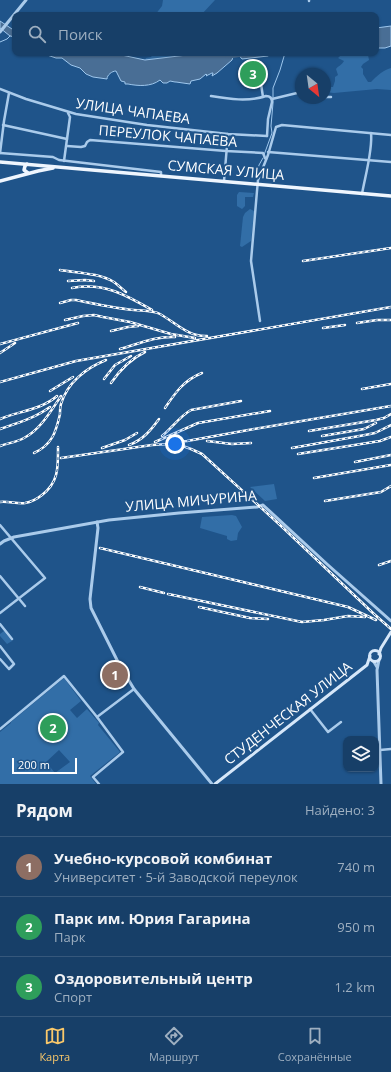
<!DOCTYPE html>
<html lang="ru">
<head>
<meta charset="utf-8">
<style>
	body { margin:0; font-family:"Open Sans",sans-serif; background:#20466e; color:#f1f3f6 }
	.controls { position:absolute; right:12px; bottom:12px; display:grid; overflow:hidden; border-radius:8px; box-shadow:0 1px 3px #0004 }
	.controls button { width:36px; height:36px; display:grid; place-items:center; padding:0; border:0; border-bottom:1px solid #36587c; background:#173f68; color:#f1f3f6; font:20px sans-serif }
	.compass { position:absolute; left:295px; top:68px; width:36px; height:36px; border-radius:50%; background:#173f68; box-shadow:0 1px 3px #0004; rotate:151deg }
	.scale { position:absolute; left:12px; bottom:10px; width:65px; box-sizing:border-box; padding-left:4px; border:2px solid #fff; border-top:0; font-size:11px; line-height:14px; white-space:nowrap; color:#fff; -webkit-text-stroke:3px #1f548a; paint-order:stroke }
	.you { position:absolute; left:175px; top:444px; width:14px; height:14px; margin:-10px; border:3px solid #fff; border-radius:50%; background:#1a73e8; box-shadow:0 0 0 6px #1a73e833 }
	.badge { display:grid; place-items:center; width:26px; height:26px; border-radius:50%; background:#fac86a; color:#fff; font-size:13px; font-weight:700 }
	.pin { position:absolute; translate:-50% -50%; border:2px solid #fff; box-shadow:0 1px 4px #0006 }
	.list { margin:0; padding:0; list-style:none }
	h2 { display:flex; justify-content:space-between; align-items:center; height:52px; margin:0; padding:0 16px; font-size:17px }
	h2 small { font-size:13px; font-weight:400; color:#9eafc0 }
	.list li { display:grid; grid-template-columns:26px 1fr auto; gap:12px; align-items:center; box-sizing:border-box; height:60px; padding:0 16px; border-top:1px solid #36587c }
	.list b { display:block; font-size:15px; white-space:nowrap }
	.list p { margin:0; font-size:13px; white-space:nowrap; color:#9eafc0 }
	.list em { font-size:13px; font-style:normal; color:#9eafc0 }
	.icon { flex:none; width:22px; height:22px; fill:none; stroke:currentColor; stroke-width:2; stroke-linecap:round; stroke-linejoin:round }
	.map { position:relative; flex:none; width:391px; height:784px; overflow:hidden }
	.search { position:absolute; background:#173f68; box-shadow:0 1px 3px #0004; left:12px; right:12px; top:12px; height:44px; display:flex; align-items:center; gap:10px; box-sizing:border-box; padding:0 14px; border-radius:8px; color:#9eafc0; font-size:15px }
	.sheet { height:232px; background:#173f68 }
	nav { display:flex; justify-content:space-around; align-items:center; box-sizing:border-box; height:56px; border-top:1px solid #36587c; background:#173f68; font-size:11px; color:#9eafc0 }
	nav a { display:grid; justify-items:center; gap:2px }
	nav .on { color:#fac86a }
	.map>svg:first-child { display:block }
</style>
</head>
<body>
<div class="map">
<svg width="391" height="784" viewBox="0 0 391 784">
	<rect width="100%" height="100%" fill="#1f548a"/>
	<!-- green -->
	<g fill="#326ea7" fill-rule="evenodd">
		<polygon points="163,0 215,0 201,15 155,15 162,6"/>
		<polygon points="154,53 226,53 210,55 204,53 196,54 145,60 146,58 151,57"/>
		<path d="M364,54L368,55L369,60L363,64L361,67L363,69V74L368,82H371C377,76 383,70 391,68V90L377,89L334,93L325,92V84L326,83L330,87H333L335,81V77L338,75L336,69C338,66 342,65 344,61L338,58L341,55Z"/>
		<polygon points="239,192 254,193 253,197 245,197 245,206 242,209 237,206 237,195"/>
		<polygon points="250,209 254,211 254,213 251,241 242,247 240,246 243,217 245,213"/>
		<polygon points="274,484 277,499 265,501 250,487"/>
		<polygon points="232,515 236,516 242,527 238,533 237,540 231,541 227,539 227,536 200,528 202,517"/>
		<polygon points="4,631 12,641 7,644 0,636 0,634"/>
		<path d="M64,678L81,701L70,710L77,718L87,709L99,723L98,725L120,752L90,776L96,784H0V732L11,723V722ZM59,750L70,762L55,773L46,762Z"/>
	</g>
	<!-- water -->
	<g fill="#496e95" stroke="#9ec7ed">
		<polygon points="0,21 15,31 15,37 10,36 0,28"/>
		<polygon points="391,26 391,46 385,48 376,48 376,28"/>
		<path d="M45,53H112L145,60L204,53L210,55L230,53L233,57L232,60L217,73L212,76L213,73H212L206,76L207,75L206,74L200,79L191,81L190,84L176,82H175L170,81L167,83H163L160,80C151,87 138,86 128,84H125V82L121,81L116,71C112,71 107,75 107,79L93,77L86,74L80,68L71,65L62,58H56L47,55Z"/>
		<polygon points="237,53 272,53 268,56 242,59"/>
	</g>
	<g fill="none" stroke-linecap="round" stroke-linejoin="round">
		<!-- stream -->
		<g stroke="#9ec7ed" stroke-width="1">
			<polyline points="0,42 7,39 10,36"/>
			<polyline points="264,155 272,133 271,126 273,103 273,88 280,70 285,53"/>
			<polyline points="256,177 259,165 263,158"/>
		</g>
		<!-- river -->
		<polyline stroke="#496e95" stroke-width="4" points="227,57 251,53"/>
		<!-- minor -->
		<g stroke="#aacbeb" stroke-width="2.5">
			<polyline points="309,1 309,0"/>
			<polyline points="261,84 263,97"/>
			<polyline points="0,89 26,99 76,114 147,125 228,134 267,136"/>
			<path d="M211,96C229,99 248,102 266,96C270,96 272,98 272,102L268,119L267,136"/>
			<polyline points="325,97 331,97"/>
			<polyline points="272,99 297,93 301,93"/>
			<polyline points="3,125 67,139"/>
			<polyline points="67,146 81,147 85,146 87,142 90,140 226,151 263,153 265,158 266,159"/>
			<polyline points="268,152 391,162"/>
			<polyline points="0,153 53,157 59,160 161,172 161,176"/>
			<polyline points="0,153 4,121 9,93"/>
			<polyline points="64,161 70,117 68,113"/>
			<polyline points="224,181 228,134"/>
			<path d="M362,194C365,177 373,149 371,133"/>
			<polyline points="260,321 251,261 257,191 258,180 268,155 276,127 282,125 391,135"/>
			<polyline points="0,525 45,578 0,613"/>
			<polyline points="0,576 25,606"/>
			<polyline points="0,624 12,639"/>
			<polyline points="0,646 14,664 9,669 0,659"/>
			<polyline points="310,709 328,732 341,722"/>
			<polyline points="97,717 134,689"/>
			<polyline points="0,729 64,676 97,717 123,752 93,777 99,784"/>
			<polyline points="380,750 391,749"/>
		</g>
		<!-- tertiary -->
		<g stroke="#aacbeb" stroke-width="3">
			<polyline points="0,32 26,0"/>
			<polyline points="97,522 98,528 90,599 91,608 119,664 134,689 212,784"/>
			<polyline points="0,544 4,541 14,537 109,520 179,513 257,507 263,505 328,565 391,621"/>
			<polyline points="379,660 377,670 381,784"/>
			<polyline points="374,662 377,667"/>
		</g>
		<!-- secondary -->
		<g stroke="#d6e7f9" stroke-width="3">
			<circle cx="375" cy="656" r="5.5"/>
			<polyline points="379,654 381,648 391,632"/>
			<polyline points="215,784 367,665 370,656"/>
		</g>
		<!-- primary -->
		<g stroke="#eff6fe" stroke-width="3.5">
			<polyline points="0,162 391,196"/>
			<polyline points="27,164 25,166 24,170 28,173"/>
			<polyline points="0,181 38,171 53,168"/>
		</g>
		<!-- rail casing -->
		<g stroke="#fff" stroke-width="2.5">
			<g id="rail">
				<polyline points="303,261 391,248"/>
				<path d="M60,270C78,273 99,273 114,282C118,285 122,289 126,292"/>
				<polyline points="68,281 85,280 94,281"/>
				<path d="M72,288C104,282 126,295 152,310"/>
				<path d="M60,303L71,300H76C95,304 114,308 134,310C143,311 152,310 160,314C176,323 188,337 207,336"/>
				<polyline points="65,320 83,316 94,315 103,317 130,322 171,334 195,338"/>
				<polyline points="357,323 377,320 391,320"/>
				<polyline points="323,328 345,325"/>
				<polyline points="111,331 128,327 138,326"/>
				<polyline points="0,344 78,323"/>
				<path d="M120,349C138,344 156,336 175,337"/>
				<polyline points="0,353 15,343"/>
				<polyline points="104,379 115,365 131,356"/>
				<polyline points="0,382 76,361 391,307"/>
				<path d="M111,383C120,370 130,359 145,352"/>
				<polyline points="362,389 391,384"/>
				<polyline points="50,391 73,377"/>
				<path d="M165,408C175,393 184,380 202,373"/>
				<path d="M0,419C19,411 41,410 57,396"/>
				<path d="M0,429C18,423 35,418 50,407"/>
				<polyline points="309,431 376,420 384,418 391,414"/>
				<path d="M162,436C172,428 180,416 191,410L241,401"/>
				<polyline points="322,436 364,429 376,423"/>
				<polyline points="207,441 232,444 251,443"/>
				<polyline points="155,442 198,423 270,411"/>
				<polyline points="175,442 187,441 254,429 391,406"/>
				<path d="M129,445C143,440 151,430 159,419"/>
				<path d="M0,446C8,443 17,442 24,438C40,430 51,411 61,396"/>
				<polyline points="102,448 125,440 137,433"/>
				<polyline points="292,448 365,435 375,433 391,425"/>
				<path d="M34,453C52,445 56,432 60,414C60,410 60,407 61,404C67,383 86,368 106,360"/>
				<polyline points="298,454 380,441 391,437"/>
				<polyline points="61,458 152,445 169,444 180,445 191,449 202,454 279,524 374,614 391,629"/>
				<polyline points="355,462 391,455"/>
				<polyline points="314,478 391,465"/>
				<polyline points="325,501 381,492 391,486"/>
				<path d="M0,502C8,501 17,504 25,503C31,502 37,499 42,495C59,482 58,467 58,447"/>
				<polyline points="100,548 348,607 376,620"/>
				<polyline points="379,565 391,561"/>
				<polyline points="140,587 164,593"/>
				<polyline points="168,594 302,622 324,620 348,616 365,617"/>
				<polyline points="199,607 250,618 268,619"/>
			</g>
		</g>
		<!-- rail -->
		<use href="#rail" stroke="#1f548a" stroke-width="1" stroke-dasharray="3" stroke-linecap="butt"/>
	</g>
	<g text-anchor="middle" stroke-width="4" stroke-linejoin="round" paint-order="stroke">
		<!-- street labels -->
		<g font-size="14" fill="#fff" stroke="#1f548a">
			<text transform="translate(133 111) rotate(8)" y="5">УЛИЦА ЧАПАЕВА</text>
			<text transform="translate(168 136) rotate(5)" y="5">ПЕРЕУЛОК ЧАПАЕВА</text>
			<text transform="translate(226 170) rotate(5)" y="5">СУМСКАЯ УЛИЦА</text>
			<text transform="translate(191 501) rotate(-5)" y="5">УЛИЦА МИЧУРИНА</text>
			<text transform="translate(288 713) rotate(-38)" y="5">СТУДЕНЧЕСКАЯ УЛИЦА</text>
		</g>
	</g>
</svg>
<div class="controls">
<button><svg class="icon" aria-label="layers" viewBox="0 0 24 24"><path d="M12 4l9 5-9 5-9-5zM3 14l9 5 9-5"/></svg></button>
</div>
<svg class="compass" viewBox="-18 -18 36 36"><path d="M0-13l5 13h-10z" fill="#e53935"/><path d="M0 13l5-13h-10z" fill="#9eafc0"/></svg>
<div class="scale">200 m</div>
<div class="you"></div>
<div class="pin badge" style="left:115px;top:675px;background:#8d6e63">1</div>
<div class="pin badge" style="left:53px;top:728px;background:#2e9e5b">2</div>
<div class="pin badge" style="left:253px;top:74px;background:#2e9e5b">3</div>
<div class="search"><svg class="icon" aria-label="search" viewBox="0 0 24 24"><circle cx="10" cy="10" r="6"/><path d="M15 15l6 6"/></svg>Поиск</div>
</div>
<section class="sheet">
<h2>Рядом<small>Найдено: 3</small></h2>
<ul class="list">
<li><span class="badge" style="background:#8d6e63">1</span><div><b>Учебно-курсовой комбинат</b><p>Университет · 5-й Заводской переулок</p></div><em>740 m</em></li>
<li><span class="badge" style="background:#2e9e5b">2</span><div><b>Парк им. Юрия Гагарина</b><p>Парк</p></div><em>950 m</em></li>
<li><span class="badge" style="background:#2e9e5b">3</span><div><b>Оздоровительный центр</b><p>Спорт</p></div><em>1.2 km</em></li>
</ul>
</section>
<nav>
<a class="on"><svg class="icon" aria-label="map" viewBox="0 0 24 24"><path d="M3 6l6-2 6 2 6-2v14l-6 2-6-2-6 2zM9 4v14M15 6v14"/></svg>Карта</a>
<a><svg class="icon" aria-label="directions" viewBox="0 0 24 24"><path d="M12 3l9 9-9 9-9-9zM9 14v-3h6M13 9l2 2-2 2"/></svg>Маршрут</a>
<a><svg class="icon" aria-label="saved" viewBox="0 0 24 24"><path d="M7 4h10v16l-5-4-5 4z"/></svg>Сохранённые</a>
</nav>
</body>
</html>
